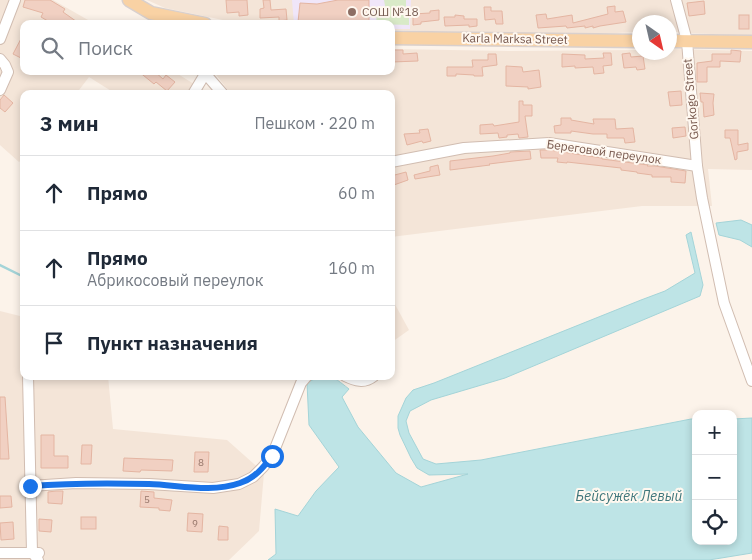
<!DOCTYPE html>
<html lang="ru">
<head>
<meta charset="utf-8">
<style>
	body { margin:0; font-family:"IBM Plex Sans",sans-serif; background:#f6f6f7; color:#1f2937 }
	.controls { position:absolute; right:15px; bottom:15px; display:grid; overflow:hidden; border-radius:10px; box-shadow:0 2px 8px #0003 }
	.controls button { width:45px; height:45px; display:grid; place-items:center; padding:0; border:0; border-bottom:1px solid #e0e1e3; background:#fff; color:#1f2937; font:25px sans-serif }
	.compass { position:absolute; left:632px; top:15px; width:45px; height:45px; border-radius:50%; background:#fff; box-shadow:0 2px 8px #0003; rotate:146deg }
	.stop { position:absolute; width:15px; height:15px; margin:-11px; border:4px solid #1a73e8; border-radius:50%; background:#fff }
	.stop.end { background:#1a73e8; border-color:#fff; box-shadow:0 1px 5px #0008 }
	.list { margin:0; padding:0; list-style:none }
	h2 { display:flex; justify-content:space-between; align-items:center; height:65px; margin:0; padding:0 20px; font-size:21px }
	h2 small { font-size:16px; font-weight:400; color:#747a83 }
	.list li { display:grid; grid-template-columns:32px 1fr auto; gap:15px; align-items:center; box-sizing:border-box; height:75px; padding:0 20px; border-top:1px solid #e0e1e3 }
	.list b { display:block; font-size:19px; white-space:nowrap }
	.list p { margin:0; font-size:16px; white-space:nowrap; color:#747a83 }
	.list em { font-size:16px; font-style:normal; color:#747a83 }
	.icon { flex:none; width:28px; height:28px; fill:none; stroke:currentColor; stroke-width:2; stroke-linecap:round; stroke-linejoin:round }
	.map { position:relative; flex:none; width:752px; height:560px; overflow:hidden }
	.search { position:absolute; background:#fff; box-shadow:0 2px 8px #0003; left:20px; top:20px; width:375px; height:55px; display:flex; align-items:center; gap:12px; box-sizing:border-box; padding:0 18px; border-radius:10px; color:#747a83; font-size:19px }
	.panel { position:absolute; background:#fff; box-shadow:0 2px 8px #0003; left:20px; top:90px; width:375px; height:290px; border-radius:10px }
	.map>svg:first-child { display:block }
</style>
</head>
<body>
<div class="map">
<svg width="752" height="560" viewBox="0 0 752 560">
	<rect width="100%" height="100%" fill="#fcf3ea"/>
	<!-- residential -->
	<g fill="#f4e5d8">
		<polygon points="0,0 53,0 95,24 24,24 24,71 173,71 210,94 116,94 89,77 76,94 24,94 24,157 19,162 0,145"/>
		<polygon points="147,0 752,0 752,36 670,32 670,22 640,22 639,32 572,35 391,30 391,24 242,24 165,8"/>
		<polygon points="391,49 509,51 639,50 640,52 670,52 670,49 752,51 752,170 708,169 712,206 642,206 391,237 391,94 231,94 213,71 391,71"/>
		<polygon points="391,297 409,330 392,342 391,340"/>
		<polygon points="0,311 24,317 24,376 108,376 113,429 227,440 264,473 259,531 229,560 0,560"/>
	</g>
	<!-- education -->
	<polygon fill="#f0e6f9" points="292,0 411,0 410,29 391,29 391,24 294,24"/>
	<!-- green -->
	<polygon fill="#d9eac8" points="384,0 406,0 406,6 402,11 409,11 409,25 376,24 377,12 386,11"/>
	<!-- water -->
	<g fill="#bee4e6" stroke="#a4d4d8">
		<polygon points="741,220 752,225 752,247 740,240 719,235 716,223"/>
		<path d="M691,232L703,285L700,296L505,378L431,400L410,411L406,421L409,433L423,459L436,464L481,460L691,419H696V541H733V419L752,418V553L709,560H268L276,554L275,509L298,516L316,491L339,467L309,425L307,383C328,371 331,375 349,389L342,397L358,427L396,473L421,487L468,474L429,475L417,468L411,458L400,435L398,428V416L406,398L413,390L434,383L641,300L665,291L695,273L686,235Z"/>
	</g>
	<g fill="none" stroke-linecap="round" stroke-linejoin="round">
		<!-- stream -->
		<polyline stroke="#a4d4d8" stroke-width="2.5" points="0,265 24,277"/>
	</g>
	<!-- building -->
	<g fill="#f1d0c2" stroke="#e4b5a2">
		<polygon points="25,0 50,0 65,9 63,12 80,24 53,24 41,17 43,13 23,7"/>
		<polygon points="226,0 247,0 248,15 239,16 239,12 227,13"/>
		<polygon points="263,0 270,0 271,10 286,9 287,20 279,21 279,17 260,18 260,9 264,8"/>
		<polygon points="338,0 369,0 369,24 298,22 300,3 317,4"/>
		<polygon points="704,1 705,14 689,16 687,3"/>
		<polygon points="615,6 615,12 623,11 626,22 600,26 593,28 593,26 585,28 585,26 567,28 566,26 538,28 536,15 546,14 547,19 572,15 573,23 608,14 607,7"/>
		<polygon points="484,7 491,7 491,11 502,11 503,24 496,24 495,19 485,20"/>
		<polygon points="439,10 439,20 421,22 421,24 413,25 413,14 430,13 430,11"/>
		<polygon points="455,15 464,16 464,19 477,19 477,26 469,27 469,25 445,26 444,17 455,17"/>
		<rect x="739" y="15" width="10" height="14"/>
		<polygon points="24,33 24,53 21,58 13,54"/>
		<polygon points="392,50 403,50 403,54 417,53 418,61 392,62"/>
		<polygon points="731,50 741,51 740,62 720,61 720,67 707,67 707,82 697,82 697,63 712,61 712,54 731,54"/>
		<polygon points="603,53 611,53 612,65 603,66 604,73 594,74 593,67 575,68 575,66 562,67 562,54 585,55 585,59 604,58"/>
		<polygon points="630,53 631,57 643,56 645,69 637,70 636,67 624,68 622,54"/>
		<polygon points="488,54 496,54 497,65 482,67 483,76 474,76 474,75 456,74 456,76 447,76 447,67 473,67 472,60 488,60"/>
		<polygon points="506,66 522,67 523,72 539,70 541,87 528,89 528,87 506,86"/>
		<polygon points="138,71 154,71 163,79 166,75 175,82 167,91 156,82 154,84"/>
		<polygon points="681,91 682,105 670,106 668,92"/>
		<polygon points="700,93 714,94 713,103 714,115 704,117 703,102 701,102"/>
		<polygon points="4,95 13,103 5,112 0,108 0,100"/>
		<polygon points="519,101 523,101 523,105 532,105 532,116 525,116 528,137 519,138 518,134 507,135 507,137 499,138 498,133 480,134 480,125 493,124 494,126 519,122"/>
		<polygon points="561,118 571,118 571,120 594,124 593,119 615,119 616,129 633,128 635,142 625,143 624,138 607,138 607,134 593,134 571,131 571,133 555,133 554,126 561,125"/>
		<polygon points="685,127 686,136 673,138 672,128"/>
		<polygon points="428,129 431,141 423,143 422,141 407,145 404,134 420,133 419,130"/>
		<polygon points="725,130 738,130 738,145 748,143 748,150 737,152 737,159 735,160 730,138 725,138"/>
		<polygon points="540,150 549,150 602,158 602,159 648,165 647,166 655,166 686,171 685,183 671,182 671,177 652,177 652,175 637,173 637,172 621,170 621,168 567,162 567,163 557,162 558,158 541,158"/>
		<polygon points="530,151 531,159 505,162 489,164 490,165 450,170 450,161 493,156 510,153 510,152"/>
		<polygon points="438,165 440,175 415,179 414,175 430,171 430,167"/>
		<polygon points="406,172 408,180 391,186 391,176"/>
		<polygon points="0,397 5,397 9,459 0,459"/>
		<polygon points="41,435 54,435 54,456 68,456 68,468 41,468"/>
		<polygon points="82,445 92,445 91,464 81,464"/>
		<polygon points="195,452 209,452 208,472 194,472"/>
		<polygon points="124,458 173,460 172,471 141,470 140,472 123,471"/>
		<polygon points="56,491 63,491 62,504 48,503 48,492"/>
		<polygon points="141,491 154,492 154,498 172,500 170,511 159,510 159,508 140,507"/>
		<polygon points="0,496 11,496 12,507 0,508"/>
		<polygon points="188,513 203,514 202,532 187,531"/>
		<rect x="81" y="517" width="15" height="12"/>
		<polygon points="39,519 52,520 51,532 39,531"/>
		<polygon points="13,522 14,539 1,540 0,523"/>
		<polygon points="219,526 228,527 228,540 218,540"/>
	</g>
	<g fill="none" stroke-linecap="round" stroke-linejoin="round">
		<!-- minor casing -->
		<g stroke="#d1bdb1" stroke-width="12">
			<g id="minor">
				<polyline points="676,0 687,41 697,166 702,198 724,303 752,381"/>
				<polyline points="0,39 15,0"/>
				<polyline points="0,59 5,65 8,72 0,90"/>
				<polyline points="203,71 223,94"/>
				<polyline points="193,94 205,74"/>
				<polyline points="391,162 464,148 549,143 697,166"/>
				<polyline points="28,376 32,552 38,560"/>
				<path d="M345,376C355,381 364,384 374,376"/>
				<polyline points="30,486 76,483 149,484 213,488 239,484 253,477 263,467 272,456 301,383 307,376"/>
				<polyline points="0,553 39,553"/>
			</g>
		</g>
		<!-- major casing -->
		<g stroke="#d9d0cd" stroke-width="15">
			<g id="major">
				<polyline points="129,0 151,13 205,24"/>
				<polyline points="391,38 640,41"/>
				<polyline points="670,41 752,42"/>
			</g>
		</g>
		<!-- minor -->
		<use href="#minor" stroke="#fff" stroke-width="10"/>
		<!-- major -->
		<use href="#major" stroke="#f9d2a4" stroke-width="12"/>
	</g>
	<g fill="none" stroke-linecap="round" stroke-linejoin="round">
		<!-- route -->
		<path stroke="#1a73e8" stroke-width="6" d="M30,486C70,483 109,483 149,484C179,485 212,493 240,483C255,478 263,468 272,456"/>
	</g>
	<!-- markers -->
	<circle fill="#8d6e63" stroke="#fff8f0" stroke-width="2" cx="352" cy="12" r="5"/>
	<g text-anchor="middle" stroke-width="4" stroke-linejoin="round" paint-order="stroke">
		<!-- number labels -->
		<g font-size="10" fill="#96766a">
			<text x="201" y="466">8</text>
			<text x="147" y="503">5</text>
			<text x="195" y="527">9</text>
		</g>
		<!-- education labels -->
		<g font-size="12" fill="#785e54" stroke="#fff8f0" text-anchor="start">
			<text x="362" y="16">СОШ №18</text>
		</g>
		<!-- street labels -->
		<g font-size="12" fill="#77584d" stroke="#fff8f0">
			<text transform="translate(515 39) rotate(1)" y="4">Karla Marksa Street</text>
			<text transform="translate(691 99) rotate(-95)" y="4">Gorkogo Street</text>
			<text transform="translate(604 152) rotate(8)" y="4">Береговой переулок</text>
		</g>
		<!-- water labels -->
		<g font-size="14" font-style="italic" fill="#40777c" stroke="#fff8f0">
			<text x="629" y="501">Бейсужёк Левый</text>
		</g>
	</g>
</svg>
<div class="controls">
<button>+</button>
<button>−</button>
<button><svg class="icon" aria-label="locate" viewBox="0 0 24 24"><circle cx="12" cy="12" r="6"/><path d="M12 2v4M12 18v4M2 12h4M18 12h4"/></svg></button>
</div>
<svg class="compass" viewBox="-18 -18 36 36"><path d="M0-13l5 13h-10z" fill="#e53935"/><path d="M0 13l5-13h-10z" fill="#747a83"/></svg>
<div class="stop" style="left:272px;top:456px"></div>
<div class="stop end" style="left:30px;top:486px"></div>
<div class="search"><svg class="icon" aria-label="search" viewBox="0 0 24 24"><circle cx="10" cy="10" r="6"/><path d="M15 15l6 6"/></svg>Поиск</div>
<section class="panel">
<h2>3 мин<small>Пешком · 220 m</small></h2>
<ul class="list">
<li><svg class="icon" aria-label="ahead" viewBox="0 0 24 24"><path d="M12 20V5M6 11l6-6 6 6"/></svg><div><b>Прямо</b></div><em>60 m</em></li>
<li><svg class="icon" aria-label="ahead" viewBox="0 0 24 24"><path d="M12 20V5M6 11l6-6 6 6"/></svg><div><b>Прямо</b><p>Абрикосовый переулок</p></div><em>160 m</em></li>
<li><svg class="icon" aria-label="arrive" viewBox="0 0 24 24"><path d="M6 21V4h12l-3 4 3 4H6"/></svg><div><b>Пункт назначения</b></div></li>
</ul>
</section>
</div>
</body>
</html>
